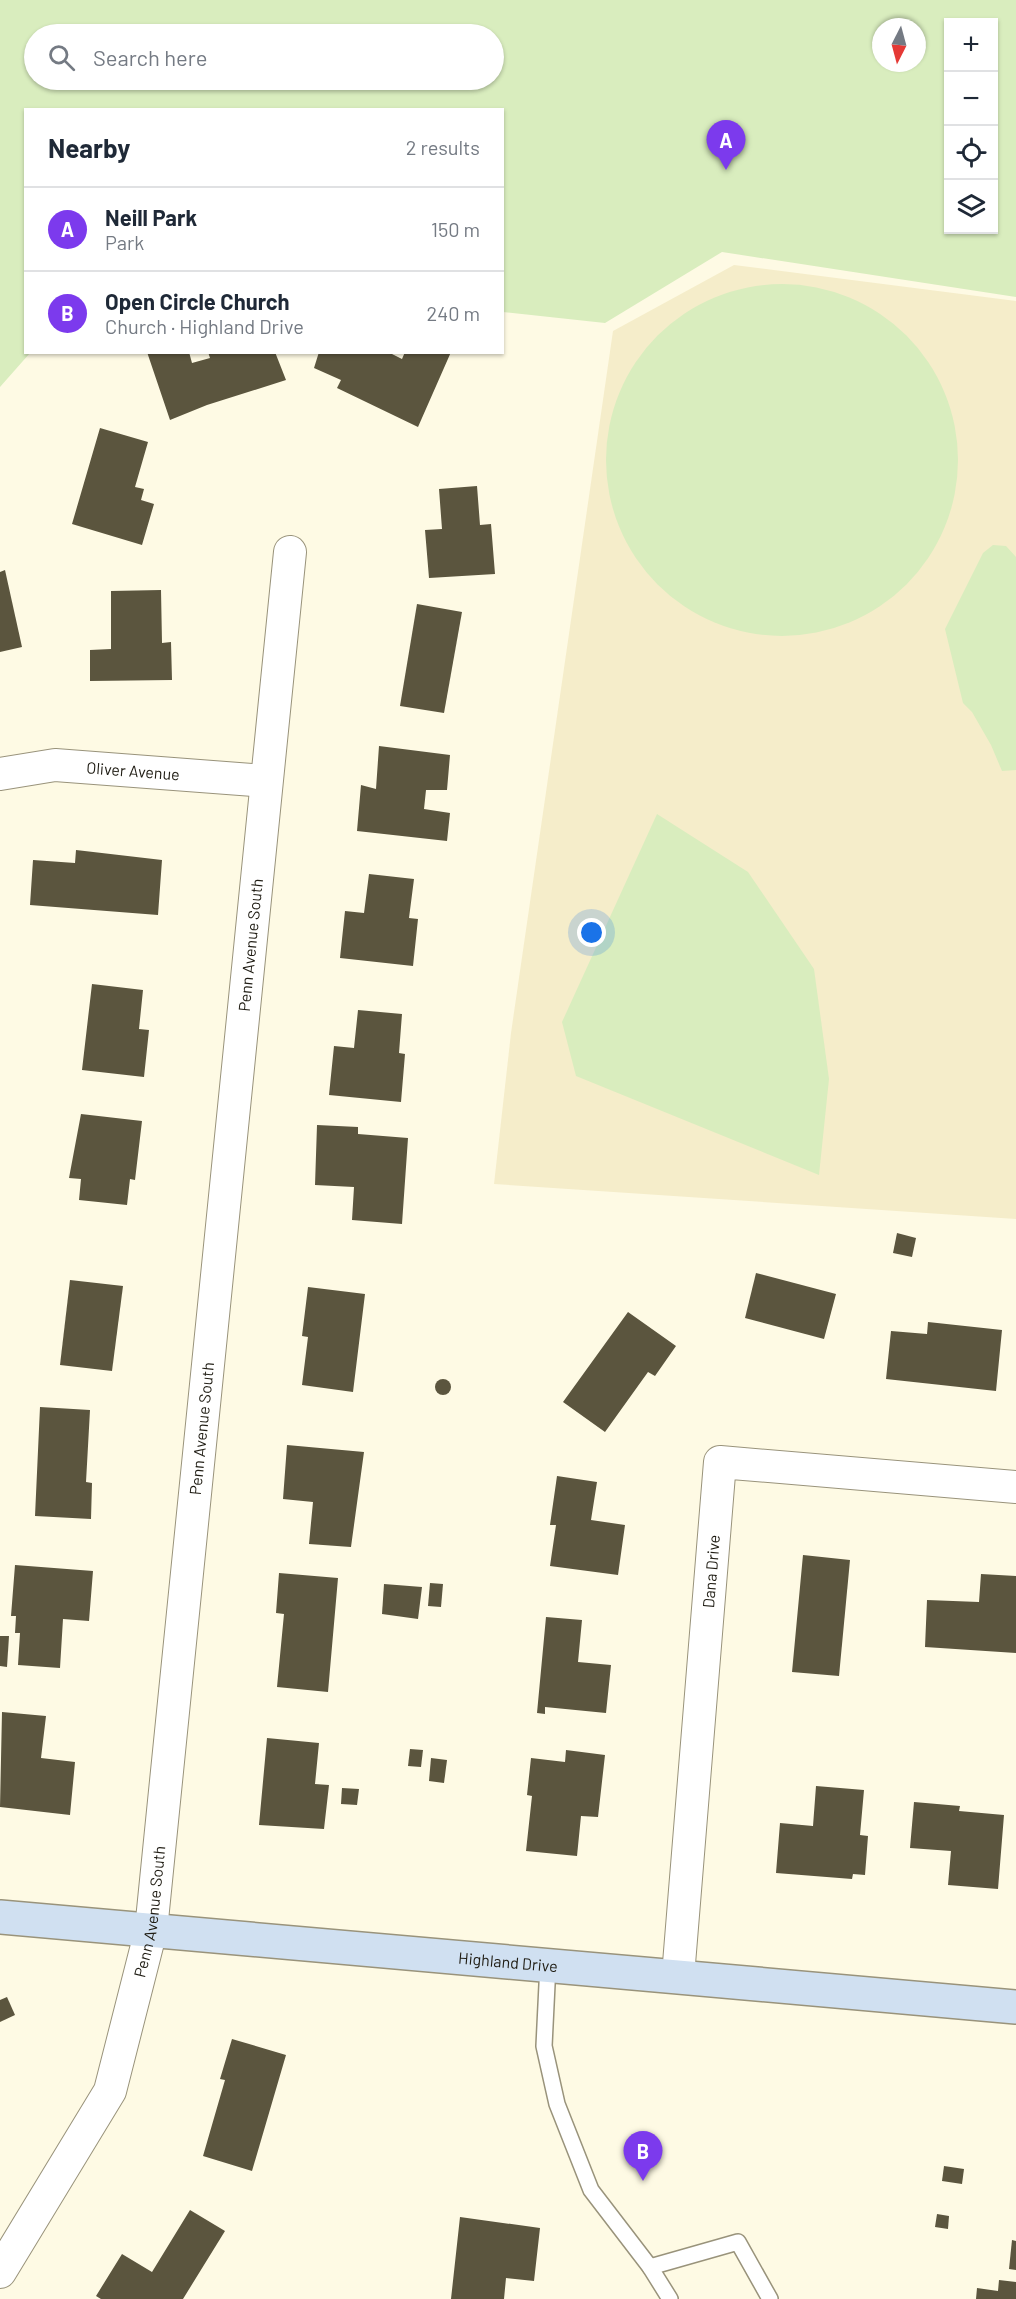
<!DOCTYPE html>
<html lang="en">
<head>
<meta charset="utf-8">
<style>
	body { margin:0; font-family:Barlow,sans-serif; background:#f6f6f7; color:#1f2937 }
	.controls { position:absolute; right:18px; top:18px; display:grid; overflow:hidden; border-radius:0px; box-shadow:0 2px 4px #0004 }
	.controls button { width:54px; height:54px; display:grid; place-items:center; padding:0; border:0; border-bottom:2px solid #e0e1e3; background:#fff; color:#1f2937; font:30px sans-serif }
	.compass { position:absolute; left:872px; top:18px; width:54px; height:54px; border-radius:50%; background:#fff; box-shadow:0 2px 4px #0004; rotate:186deg }
	.you { position:absolute; left:592px; top:933px; width:21px; height:21px; margin:-15px; border:4px solid #fff; border-radius:50%; background:#1a73e8; box-shadow:0 0 0 9px #1a73e833 }
	.badge { display:grid; place-items:center; width:39px; height:39px; border-radius:50%; background:#7c3aed; color:#fff; font-size:20px; font-weight:700 }
	.pin { position:absolute; translate:-50% -50px; filter:drop-shadow(0 2px 3px #0008) }
	.pin::after { content:''; position:absolute; top:32px; width:21px; height:18px; background:inherit; clip-path:polygon(0 0,100% 0,50% 100%) }
	.list { margin:0; padding:0; list-style:none }
	h2 { display:flex; justify-content:space-between; align-items:center; height:78px; margin:0; padding:0 24px; font-size:26px }
	h2 small { font-size:20px; font-weight:400; color:#747a83 }
	.list li { display:grid; grid-template-columns:39px 1fr auto; gap:18px; align-items:center; box-sizing:border-box; height:84px; padding:0 24px; border-top:2px solid #e0e1e3 }
	.list b { display:block; font-size:22px; white-space:nowrap }
	.list p { margin:0; font-size:20px; white-space:nowrap; color:#747a83 }
	.list em { font-size:20px; font-style:normal; color:#747a83 }
	.icon { flex:none; width:33px; height:33px; fill:none; stroke:currentColor; stroke-width:2; stroke-linecap:round; stroke-linejoin:round }
	.map { position:relative; flex:none; width:1016px; height:2299px; overflow:hidden }
	.search { position:absolute; background:#fff; box-shadow:0 2px 4px #0004; left:24px; top:24px; width:480px; height:66px; display:flex; align-items:center; gap:15px; box-sizing:border-box; padding:0 21px; border-radius:33px; color:#747a83; font-size:22px }
	.panel { position:absolute; background:#fff; box-shadow:0 2px 4px #0004; left:24px; top:108px; width:480px; height:246px; border-radius:0px }
	.map>svg:first-child { display:block }
</style>
</head>
<body>
<div class="map">
<svg width="1016" height="2299" viewBox="0 0 1016 2299">
	<rect width="100%" height="100%" fill="#fefae4"/>
	<!-- built -->
	<polygon fill="#f5edca" points="734,265 1016,301 1016,1219 494,1184 511,1033 613,331"/>
	<!-- green -->
	<g fill="#d9edbe" fill-rule="evenodd">
		<path d="M0,0H1016V297L722,252L605,323L503,312L502,110H26V352L30,353L0,387ZM948,22H994V230H948ZM881,27H917V63H881ZM494,34V80H34V34Z"/>
		<circle cx="782" cy="460" r="176"/>
		<polygon points="993,545 1006,546 1016,557 1016,770 1002,771 991,745 972,712 963,703 945,629 983,553"/>
		<polygon points="657,814 748,872 814,969 829,1079 819,1175 576,1076 562,1022"/>
	</g>
	<!-- building -->
	<g fill="#5b553e">
		<polygon points="147,352 189,352 192,363 210,358 208,352 275,352 286,380 207,405 170,420"/>
		<polygon points="319,352 388,352 402,359 405,352 451,352 418,427 337,388 341,380 314,368"/>
		<polygon points="100,428 148,442 135,487 144,489 141,500 154,504 142,545 72,524"/>
		<polygon points="477,486 480,525 491,524 495,574 429,578 425,530 442,529 439,489"/>
		<polygon points="5,570 22,647 0,652 0,572"/>
		<polygon points="161,590 162,643 171,642 172,680 90,681 90,650 111,649 111,591"/>
		<polygon points="417,604 462,612 444,713 400,706"/>
		<polygon points="379,746 450,755 447,790 426,790 424,809 450,813 447,841 357,831 361,785 376,789"/>
		<polygon points="76,850 162,860 158,915 30,905 33,860 75,863"/>
		<polygon points="369,874 414,879 409,918 418,919 413,966 340,958 345,911 364,913"/>
		<polygon points="92,984 143,990 139,1029 149,1030 144,1077 82,1070"/>
		<polygon points="358,1010 402,1014 399,1053 405,1054 401,1102 329,1095 334,1046 354,1048"/>
		<polygon points="81,1114 142,1121 135,1180 130,1179 127,1205 79,1200 81,1179 69,1178"/>
		<polygon points="317,1125 358,1127 358,1134 408,1138 402,1224 352,1220 354,1187 315,1185"/>
		<polygon points="897,1233 916,1238 912,1257 893,1253"/>
		<polygon points="756,1273 836,1294 824,1339 745,1318"/>
		<polygon points="70,1280 123,1286 112,1371 60,1365"/>
		<polygon points="308,1287 365,1294 353,1392 302,1385 308,1337 302,1336"/>
		<polygon points="628,1312 676,1346 655,1376 648,1372 605,1432 563,1402"/>
		<polygon points="928,1322 1002,1330 996,1391 886,1379 891,1331 927,1334"/>
		<circle cx="443" cy="1387" r="8"/>
		<polygon points="40,1407 90,1410 86,1482 92,1483 91,1519 35,1516"/>
		<polygon points="287,1445 364,1452 351,1547 309,1544 313,1502 283,1499"/>
		<polygon points="557,1476 597,1482 591,1520 625,1525 618,1575 550,1566 556,1525 550,1525"/>
		<polygon points="803,1555 850,1560 839,1676 792,1672"/>
		<polygon points="15,1565 93,1571 89,1621 63,1619 60,1668 18,1665 20,1633 15,1633 16,1616 11,1616"/>
		<polygon points="279,1573 338,1578 328,1692 277,1687 284,1614 276,1613"/>
		<polygon points="981,1574 1016,1576 1016,1653 925,1647 927,1600 979,1602"/>
		<polygon points="430,1583 443,1584 441,1607 428,1606"/>
		<polygon points="384,1584 422,1587 418,1619 382,1614"/>
		<polygon points="546,1617 582,1620 578,1662 611,1665 606,1713 545,1707 545,1714 537,1713"/>
		<polygon points="0,1636 9,1636 7,1667 0,1666"/>
		<polygon points="2,1712 46,1716 41,1758 75,1762 70,1815 0,1807"/>
		<polygon points="267,1738 319,1743 315,1784 329,1785 324,1829 259,1825"/>
		<polygon points="410,1749 423,1750 421,1767 408,1766"/>
		<polygon points="566,1750 605,1755 598,1817 581,1816 577,1856 526,1851 532,1796 527,1795 531,1758 565,1762"/>
		<polygon points="431,1758 447,1760 444,1783 429,1781"/>
		<polygon points="816,1786 864,1790 860,1835 868,1836 865,1875 853,1874 852,1879 776,1873 780,1823 813,1826"/>
		<polygon points="342,1788 359,1789 357,1805 341,1804"/>
		<polygon points="914,1802 960,1806 959,1811 1004,1815 998,1889 948,1885 951,1851 910,1848"/>
		<polygon points="7,1997 15,2015 0,2022 0,2000"/>
		<polygon points="232,2039 286,2055 252,2171 203,2156 225,2080 220,2079"/>
		<polygon points="944,2166 964,2169 962,2184 942,2181"/>
		<polygon points="190,2210 225,2231 183,2299 101,2299 96,2296 122,2254 152,2272"/>
		<polygon points="937,2214 949,2216 948,2229 935,2227"/>
		<polygon points="460,2217 540,2228 534,2281 506,2278 504,2299 451,2299"/>
		<polygon points="1012,2240 1016,2241 1016,2270 1009,2269"/>
		<polygon points="999,2280 1016,2282 1016,2299 976,2299 977,2288 998,2291"/>
	</g>
	<g fill="none" stroke-linecap="round" stroke-linejoin="round">
		<!-- lane casing -->
		<g stroke="#99937b" stroke-width="18">
			<g id="lane">
				<polyline points="548,1964 544,2046 557,2104 591,2190 650,2267 670,2299"/>
				<polyline points="650,2267 738,2242 770,2299"/>
			</g>
		</g>
		<!-- street casing -->
		<g stroke="#99937b" stroke-width="34">
			<g id="street">
				<path id="s1" d="M0,774L55,765L265,781"/>
				<path id="s2" d="M678,1976L720,1462L1016,1487"/>
				<path id="s3" d="M0,2272L110,2091L151,1930L290,552"/>
			</g>
		</g>
		<!-- secondary casing -->
		<g stroke="#99937b" stroke-width="36">
			<g id="secondary">
				<path id="s4" d="M0,1917L1016,2007"/>
			</g>
		</g>
		<!-- lane -->
		<use href="#lane" stroke="#fff" stroke-width="15"/>
		<!-- street -->
		<use href="#street" stroke="#fff" stroke-width="32"/>
		<!-- secondary -->
		<use href="#secondary" stroke="#d0e0f1" stroke-width="33"/>
	</g>
	<g text-anchor="middle" stroke-width="6" stroke-linejoin="round" paint-order="stroke">
		<!-- street labels -->
		<g font-size="16" fill="#1f1c13" stroke="#fff">
			<text dy="6" stroke="none"><textPath href="#s1" startOffset="134">Oliver Avenue</textPath></text>
			<text dy="6" stroke="none"><textPath href="#s3" startOffset="1368">Penn Avenue South</textPath></text>
			<text dy="6" stroke="none"><textPath href="#s3" startOffset="882">Penn Avenue South</textPath></text>
			<text dy="6" stroke="none"><textPath href="#s2" startOffset="406">Dana Drive</textPath></text>
			<text dy="6" stroke="none"><textPath href="#s3" startOffset="396">Penn Avenue South</textPath></text>
			<text dy="6" stroke="none"><textPath href="#s4" startOffset="510">Highland Drive</textPath></text>
		</g>
	</g>
</svg>
<div class="controls">
<button>+</button>
<button>−</button>
<button><svg class="icon" aria-label="locate" viewBox="0 0 24 24"><circle cx="12" cy="12" r="6"/><path d="M12 2v4M12 18v4M2 12h4M18 12h4"/></svg></button>
<button><svg class="icon" aria-label="layers" viewBox="0 0 24 24"><path d="M12 4l9 5-9 5-9-5zM3 14l9 5 9-5"/></svg></button>
</div>
<svg class="compass" viewBox="-18 -18 36 36"><path d="M0-13l5 13h-10z" fill="#e53935"/><path d="M0 13l5-13h-10z" fill="#747a83"/></svg>
<div class="you"></div>
<div class="pin badge" style="left:726px;top:170px">A</div>
<div class="pin badge" style="left:643px;top:2181px">B</div>
<div class="search"><svg class="icon" aria-label="search" viewBox="0 0 24 24"><circle cx="10" cy="10" r="6"/><path d="M15 15l6 6"/></svg>Search here</div>
<section class="panel">
<h2>Nearby<small>2 results</small></h2>
<ul class="list">
<li><span class="badge">A</span><div><b>Neill Park</b><p>Park</p></div><em>150 m</em></li>
<li><span class="badge">B</span><div><b>Open Circle Church</b><p>Church · Highland Drive</p></div><em>240 m</em></li>
</ul>
</section>
</div>
</body>
</html>
